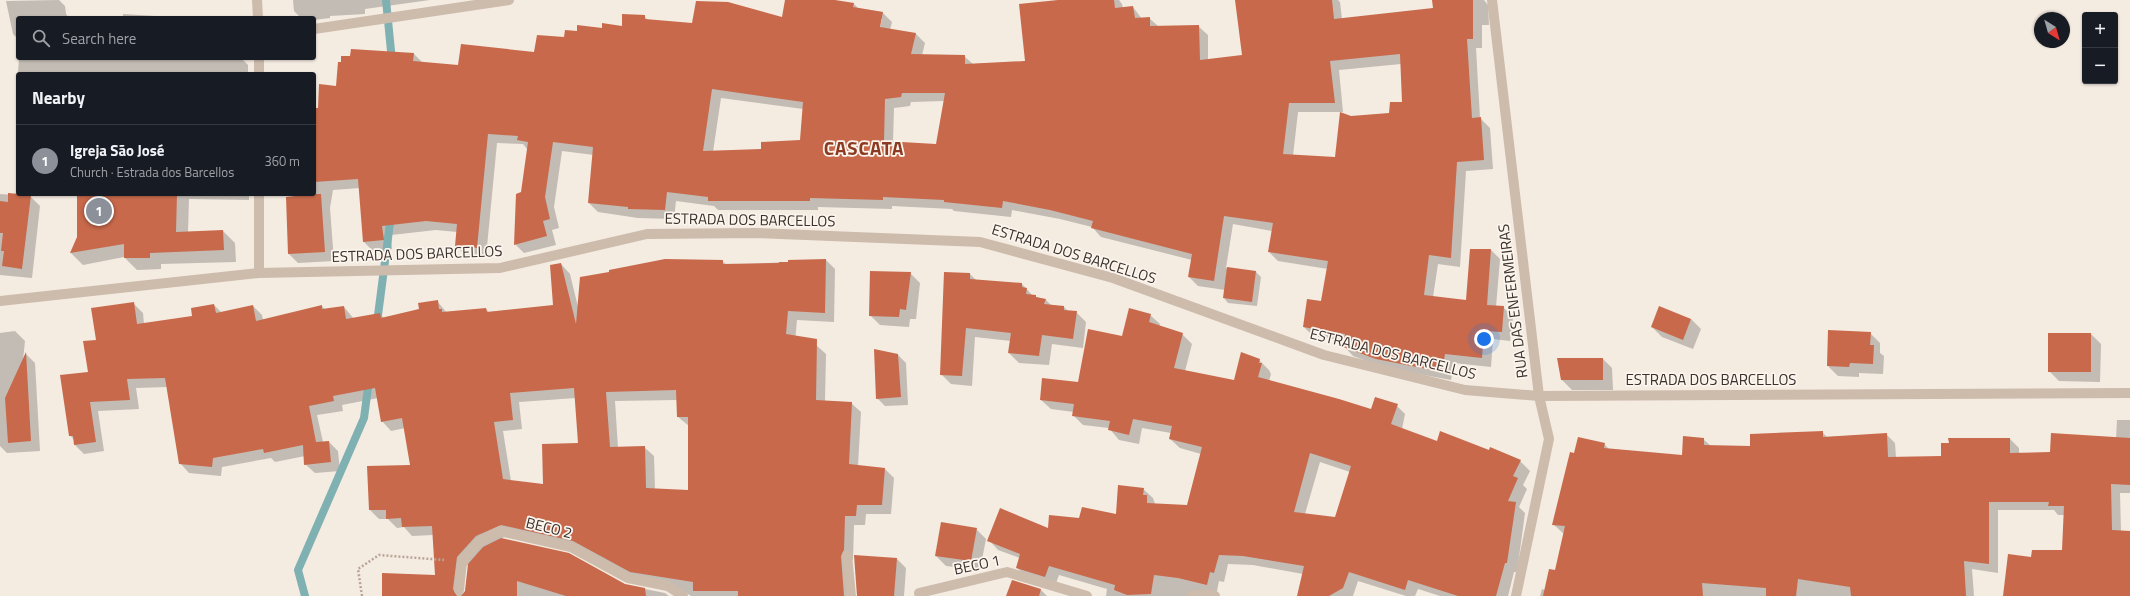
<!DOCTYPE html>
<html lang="en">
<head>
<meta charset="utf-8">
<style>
	body { margin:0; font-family:"Titillium Web",sans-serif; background:#20242c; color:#f1f3f6 }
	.controls { position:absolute; right:12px; top:12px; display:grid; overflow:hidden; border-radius:4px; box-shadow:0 1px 3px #0004 }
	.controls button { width:36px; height:36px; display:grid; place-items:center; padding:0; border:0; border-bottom:1px solid #363941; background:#171b24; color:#f1f3f6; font:20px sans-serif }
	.compass { position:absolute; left:2034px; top:12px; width:36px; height:36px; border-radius:50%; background:#171b24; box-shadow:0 1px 3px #0004; rotate:143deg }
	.you { position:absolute; left:1484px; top:339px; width:14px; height:14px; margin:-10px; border:3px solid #fff; border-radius:50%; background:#1a73e8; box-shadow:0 0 0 6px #1a73e833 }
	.badge { display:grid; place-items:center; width:26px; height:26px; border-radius:50%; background:#8c9099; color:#fff; font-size:13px; font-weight:700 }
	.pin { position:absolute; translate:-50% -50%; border:2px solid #fff; box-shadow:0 1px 4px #0006 }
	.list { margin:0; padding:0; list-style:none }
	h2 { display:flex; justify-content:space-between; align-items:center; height:52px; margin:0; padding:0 16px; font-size:17px }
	h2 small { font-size:13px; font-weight:400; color:#9ea1a6 }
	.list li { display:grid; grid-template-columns:26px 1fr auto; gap:12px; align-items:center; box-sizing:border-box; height:72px; padding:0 16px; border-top:1px solid #363941 }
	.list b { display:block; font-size:15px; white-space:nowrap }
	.list p { margin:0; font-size:13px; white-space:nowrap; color:#9ea1a6 }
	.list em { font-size:13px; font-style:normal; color:#9ea1a6 }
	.icon { flex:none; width:22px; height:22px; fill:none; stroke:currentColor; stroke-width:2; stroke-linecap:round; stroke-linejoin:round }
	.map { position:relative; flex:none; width:2130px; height:596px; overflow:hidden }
	.search { position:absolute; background:#171b24; box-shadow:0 1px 3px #0004; left:16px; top:16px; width:300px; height:44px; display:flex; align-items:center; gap:10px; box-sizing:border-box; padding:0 14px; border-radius:4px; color:#9ea1a6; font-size:15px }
	.panel { position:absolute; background:#171b24; box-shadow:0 1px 3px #0004; left:16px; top:72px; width:300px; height:124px; border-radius:4px }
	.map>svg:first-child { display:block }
</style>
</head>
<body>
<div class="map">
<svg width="2130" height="596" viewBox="0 0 2130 596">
	<rect width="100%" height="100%" fill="#f4ebe1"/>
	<!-- shadow -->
	<g fill="#0003" fill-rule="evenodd">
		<polygon points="59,0 65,6 66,14 69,18 18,18 18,39 13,34 6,1"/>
		<polygon points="293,0 430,0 365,9 365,14 330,16 330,18 314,20 314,18 301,18 294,11"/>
		<path d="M786,0H829L854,4L858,8L882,12L892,22L890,30L916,34L925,43L922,55L964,56L973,64L1026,62L1065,0H1119L1122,4L1123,8L1133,7L1142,19L1149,18L1158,26H1198L1208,35V60L1243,56V0H1338L1340,2L1342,19L1434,9L1433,0H1484L1488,5L1489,25H1482V48H1476L1480,118L1490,128L1493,169L1466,171L1460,267L1438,264L1433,297L1466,301L1491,250L1500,259L1496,307H1503L1513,317L1510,341L1493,339L1491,367L1454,363L1451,380L1386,368L1353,356L1344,346L1345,341L1313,336L1304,327L1321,302L1328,269L1278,261L1269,252L1272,231L1233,224L1226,268L1256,272L1261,277L1257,306L1228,303L1224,298L1225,290L1198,286L1189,277L1192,260L1101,237L1092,227L1060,219L1012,210L1011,217L954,211L952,209L892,206V209L818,207V210H718L714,206L676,201L674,219L638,218L598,212L589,203L594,155L562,151L554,207L559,228L552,230L556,245L524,253L515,244L528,150L523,144L497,143L486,257L465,255L456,246L457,232L436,230L391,235L392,249L373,251L364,242L360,188L333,190L330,208L334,261L298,263L289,254L296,194H314V109H318L337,87L414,54L423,63L459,67L535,53L578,32L623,27L644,16L648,20L693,24L783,18ZM880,19H882L879,32ZM1401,64L1403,103L1390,114L1351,117L1336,158L1293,156L1298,112H1343L1339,70ZM721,98L803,109L801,141L762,150L713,152ZM944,101L937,145L893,142L894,108L910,106L911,102Z"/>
		<polygon points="123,14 187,18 123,18"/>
		<polygon points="19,58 241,58 248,65 248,74 18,74"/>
		<polygon points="0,194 30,196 40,206 32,278 0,275"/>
		<polygon points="78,194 249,194 249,200 189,199 188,232 223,231 235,243 236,262 161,264 161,269 137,270 124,257 83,265 71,253 78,238"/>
		<path d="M826,260L835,269L834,322L797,320L795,342L816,345L826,354L825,401L851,403L861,412L858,466L885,469L894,478L891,514H866L865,525H854L853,559L849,565L852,596H691L680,589L640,581L583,550L511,534L500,539L625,585L665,593L669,596H463L465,594L469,563L466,567L462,596H383L436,576L433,535L412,536L404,527L397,528L388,519H379L370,510L412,466L405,428L391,431L382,421L378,398L342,405L343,411L317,415L323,442H329L338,451L340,471L315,473L305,464V456L275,462L271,458L222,467L221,476L189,473L180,463L168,387L136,388L139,409L98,411L104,451L84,454L75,445L74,440L70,435L97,341L133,303L143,313L144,324L193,317L214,305L222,313L253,306L262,315L263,320L322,306L325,310L344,307L354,319L380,314L384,318L420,310L437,301L447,313L486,309L489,312L554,306L561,264L570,274L578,307L722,261L727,265ZM576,398L579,444L544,485L511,481L503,431L522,429L519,402ZM677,400L678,417L689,426V491L655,489L654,456L644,447L618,448L615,401Z"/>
		<polygon points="910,273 920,283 916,319 910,319 909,327 880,325 870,315"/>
		<polygon points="970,274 976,280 1022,284 1033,296 1046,300 1052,306 1064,307 1068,311 1076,312 1086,322 1083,348 1052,344 1049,365 1019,363 1009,353 1011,341 975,337 972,386 951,384 941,374"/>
		<path d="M1150,315L1160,324L1159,327L1182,334L1192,344L1185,371L1235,382L1259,360L1269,370L1271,374L1269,381L1371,410L1395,404L1405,414L1402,429L1437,443L1489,451L1520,461L1530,471L1523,485L1527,489L1519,507L1525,513L1517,572H1514L1508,596H1440L1418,589L1415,596H1406L1358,581L1353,596H1298L1303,574L1253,565L1228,564L1224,582L1219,581L1216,596H1106L1107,589L1059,575L1055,586L1027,577L1017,568L1020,558L998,550L989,540L1049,529L1080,519L1117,515L1143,489L1153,498L1155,504L1188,506L1201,454L1180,448L1170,439L1171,433L1142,428L1139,444L1119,440L1109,428L1083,425L1073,415L1074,412L1051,409L1041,400L1079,383L1123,337ZM1320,462L1350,472L1336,518L1305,514Z"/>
		<polygon points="1691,319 1701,329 1693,349 1662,337 1652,327"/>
		<polygon points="15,331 25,341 23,360 26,354 35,363 40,451 7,453 0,446 0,333"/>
		<polygon points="1870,333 1880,343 1880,353 1884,356 1883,374 1859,373 1859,377 1838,376 1828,366"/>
		<polygon points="2091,334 2101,344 2100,382 2059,381 2049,371"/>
		<polygon points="898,355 906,363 908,405 885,406 877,398"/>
		<polygon points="1603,359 1612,368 1613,390 1572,390 1562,380"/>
		<polygon points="2117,420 2130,420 2130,493 2120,493 2121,532 2130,532 2130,596 2004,596 2032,558 2063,551 2065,515 2058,515 2054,510 1998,510 1998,573 1972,569 1974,596 1540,596 1542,589 1545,590 1556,572 1564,534 1554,525 1575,454 1604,444 1609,449 1683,456 1703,439 1711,446 1751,447 1822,432 1827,437 1886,434 1895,443 1896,458 1942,457 2010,439 2019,448 2019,454 2051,453 2116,439"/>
		<polygon points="976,529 986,539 980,570 946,566 936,556"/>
		<polygon points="897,559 906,568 904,596 858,596"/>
		<polygon points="1041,590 1047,596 1007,596"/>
	</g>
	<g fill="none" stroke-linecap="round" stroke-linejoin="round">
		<!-- stream -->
		<g stroke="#7fb0b2" stroke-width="8">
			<polyline points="386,0 392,61"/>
			<polyline points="377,323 391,215"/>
			<polyline points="305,596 298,570 364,418 369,380"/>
		</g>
	</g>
	<!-- building -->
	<g fill="#c8694b" fill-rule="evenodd">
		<path d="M785,0H835L854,3L853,7L883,12L880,27L916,33L911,54L965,55V64L1025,61L1019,4L1058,0H1114L1115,8L1133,6L1135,18L1150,17V26L1199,25L1200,60L1242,55L1235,0H1332L1334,19L1433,8L1432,0H1473V39H1467L1472,118L1481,117L1484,160L1457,162L1451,258L1429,255L1424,295L1466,300L1470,249H1491L1487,305L1504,306L1502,332L1484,331L1482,358L1445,354L1442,372L1376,359L1343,347L1345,334L1303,327L1307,299L1321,301L1328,261L1268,252L1273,223L1224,216L1214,281L1188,277L1192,254L1091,228L1093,221L1050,210L1003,201L1002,208L944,202V200L883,197V200L810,198V201H708V197L667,192L665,210L628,209V207L588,203L593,147L553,142L545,197L550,219L543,221L547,236L514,245L516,194L521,192L528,142L517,140L518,136L488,134L477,248L455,246L457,224L426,221L382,226L384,240L363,242L358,179L314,182V108H318L319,84L336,86L338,62H341V56H350L351,49L414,53L413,61L458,65L461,44L534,52L537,35L564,37L565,30L577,31V25L602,28V23L622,26V14L645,15V19L692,23L696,1L728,2L782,17ZM1400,54L1402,102H1390L1389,113L1351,116L1340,112L1335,157L1283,154L1289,103H1335L1330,61ZM712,89L803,102L800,140L761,142V149L703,151ZM902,93H945L936,144L884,141L885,99L901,97Z"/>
		<polygon points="8,193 31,195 22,269 2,266 4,251 1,251 3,233 0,233 0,201 8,202"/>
		<polygon points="77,194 177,194 176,232 223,230 224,250 150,253 150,258 124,258 124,244 70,253 77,237"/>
		<polygon points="295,194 321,194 325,252 288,254 286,197 295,196"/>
		<path d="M665,259L723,260V264L779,263V262H788V260L826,259L825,313L788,311L786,334L817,339L816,400L852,402L849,464L885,468L882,505H857L856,516H845L844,550L841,556L844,596H738V591H693V582L630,572L573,541L501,525L476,536L457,557L453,589L457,596H382V573L435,575L432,526L402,527L401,518L386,519V510H369L367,466L410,465L402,418L381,422L375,388L333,396L334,401L309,406L316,442L329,441L331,462L304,465L303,445L264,453L263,449L213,458L212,467L179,464L165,378L127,379L130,400L90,402L96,442L74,445L73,436H69L60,375L88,372L83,341L96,340L91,308L134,302L137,324L192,316L191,308L214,304L216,313L253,305L256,321L322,305V309L344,306L346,319L380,313L381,318L419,309L418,303L438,300L439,309H442V312L486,308L487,312L553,305L550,265L561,263L576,324L580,277L609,272V270ZM574,388L578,443L542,444L543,484L503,479L494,422L513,420L510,393ZM676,390L677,417H688V490L646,488L645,446L610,447L606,392Z"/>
		<polygon points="1227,267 1256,271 1252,302 1223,298"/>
		<polygon points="870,271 911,272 906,310 900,309 899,317 869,316"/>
		<polygon points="944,272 970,273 970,279 1022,283 1022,287 1027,288 1026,294 1036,295 1036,297 1046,299 1044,304 1064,306 1064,310 1077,311 1073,339 1042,335 1039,356 1008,353 1011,333 966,328 962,376 940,375"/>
		<polygon points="1659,306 1691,319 1683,340 1651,327"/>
		<path d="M1129,308L1151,314L1149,322L1183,333L1174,368L1234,380L1241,352L1260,359L1259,363H1262L1258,377L1339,399L1371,409L1375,397L1398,404L1391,424L1437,441L1440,431L1489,450L1490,447L1521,460L1513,476L1518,478L1508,501L1516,502L1507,563H1505L1496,596H1458L1408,580L1405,590L1349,572L1343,588L1329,596H1297L1304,566L1243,556L1219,555L1214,573L1210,572L1207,585L1178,578L1154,575L1151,594L1127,595L1114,590L1115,585L1049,566L1045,577L1016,568L1020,554L987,541L1000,508L1048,528L1049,515L1079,518L1082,507L1116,514L1118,485L1144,488L1143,495H1147V503L1187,505L1202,447L1169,439L1172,426L1133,419L1129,435L1108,430L1110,421L1072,416L1074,404L1040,400L1042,378L1078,382L1088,329L1122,336ZM1310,453L1351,466L1335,517L1294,512Z"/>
		<polygon points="1828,330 1871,332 1870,345 1874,345 1873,364 1850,363 1849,367 1827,366"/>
		<rect x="2048" y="333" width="43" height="39"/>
		<polygon points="874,349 898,354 901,397 876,399"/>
		<polygon points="26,352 31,441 8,443 5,398"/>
		<polygon points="1557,358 1603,358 1603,380 1561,380"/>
		<polygon points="1823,431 1823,437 1887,433 1888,457 1941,456 1941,443 1949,443 1948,438 2010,438 2010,453 2050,452 2051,433 2130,438 2130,485 2111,484 2112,530 2130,531 2130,596 2003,596 2008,554 2031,557 2032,550 2062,550 2064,506 2048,506 2049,502 1989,502 1989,564 1964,561 1966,596 1851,596 1850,587 1798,579 1796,596 1766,596 1766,588 1702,583 1703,596 1543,596 1549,569 1555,570 1565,526 1552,525 1570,452 1574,453 1578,437 1605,443 1604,448 1682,455 1683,436 1704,438 1704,445 1750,446 1750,434"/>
		<polygon points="941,522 977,528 971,561 935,556"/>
		<polygon points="501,538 569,553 625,584 645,588 646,596 566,596 517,581 517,596 461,596 465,591 468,564 483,547"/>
		<polygon points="854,555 897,558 894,596 857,596"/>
		<polygon points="1012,580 1041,589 1039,596 1006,596"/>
	</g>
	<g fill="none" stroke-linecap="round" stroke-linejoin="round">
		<!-- path -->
		<polyline stroke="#b9a596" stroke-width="2.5" stroke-dasharray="2 2" stroke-linecap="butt" points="362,596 358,569 379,555 444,560"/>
		<!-- lane -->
		<g stroke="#cdbbac" stroke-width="10">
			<polyline points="847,555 851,596"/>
			<polyline points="919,593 1007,572 1087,596"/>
			<polyline points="1191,596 1209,594 1215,596"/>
		</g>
		<!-- street -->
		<g stroke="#cdbbac" stroke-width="10">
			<polyline points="257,0 258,18"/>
			<polyline points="1492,0 1539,396 1549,439 1516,596"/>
			<polyline points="314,29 509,0"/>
			<polyline points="259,74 259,58"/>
			<polyline points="259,273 259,194"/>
			<polyline points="0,301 259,273 500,268 647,234 756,233 980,242 1113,278 1324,355 1465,390 1539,396 2130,393"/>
			<polyline points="459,590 462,561 479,542 500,531 571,547 628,578 668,586 683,596"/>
		</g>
	</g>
	<g text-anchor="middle" stroke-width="3.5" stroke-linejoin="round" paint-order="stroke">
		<!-- street labels -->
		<g font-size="15" fill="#3b302b" stroke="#fbf5ee">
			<text transform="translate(750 220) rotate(1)" y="5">ESTRADA DOS BARCELLOS</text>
			<text transform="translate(417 254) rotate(-2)" y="5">ESTRADA DOS BARCELLOS</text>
			<text transform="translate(1074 254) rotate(17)" y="5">ESTRADA DOS BARCELLOS</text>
			<text transform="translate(1513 301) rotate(-97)" y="5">RUA DAS ENFERMEIRAS</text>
			<text transform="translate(1393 354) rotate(14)" y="5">ESTRADA DOS BARCELLOS</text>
			<text x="1711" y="385">ESTRADA DOS BARCELLOS</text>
			<text transform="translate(549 528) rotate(14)" y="5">BECO 2</text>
			<text transform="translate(977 565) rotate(-12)" y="5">BECO 1</text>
		</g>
		<!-- district labels -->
		<g font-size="19" font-weight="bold" letter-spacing="1" fill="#8c3b22" stroke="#fbf5ee">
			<text x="864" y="155">CASCATA</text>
		</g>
	</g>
</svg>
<div class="controls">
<button>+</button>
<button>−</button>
</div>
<svg class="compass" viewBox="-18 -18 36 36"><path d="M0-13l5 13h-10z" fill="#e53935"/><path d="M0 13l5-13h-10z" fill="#9ea1a6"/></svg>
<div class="you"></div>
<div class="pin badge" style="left:99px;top:211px">1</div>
<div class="search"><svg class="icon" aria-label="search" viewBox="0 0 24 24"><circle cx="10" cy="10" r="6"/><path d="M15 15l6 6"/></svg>Search here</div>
<section class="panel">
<h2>Nearby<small></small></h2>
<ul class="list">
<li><span class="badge">1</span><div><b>Igreja São José</b><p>Church · Estrada dos Barcellos</p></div><em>360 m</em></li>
</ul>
</section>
</div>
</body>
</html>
